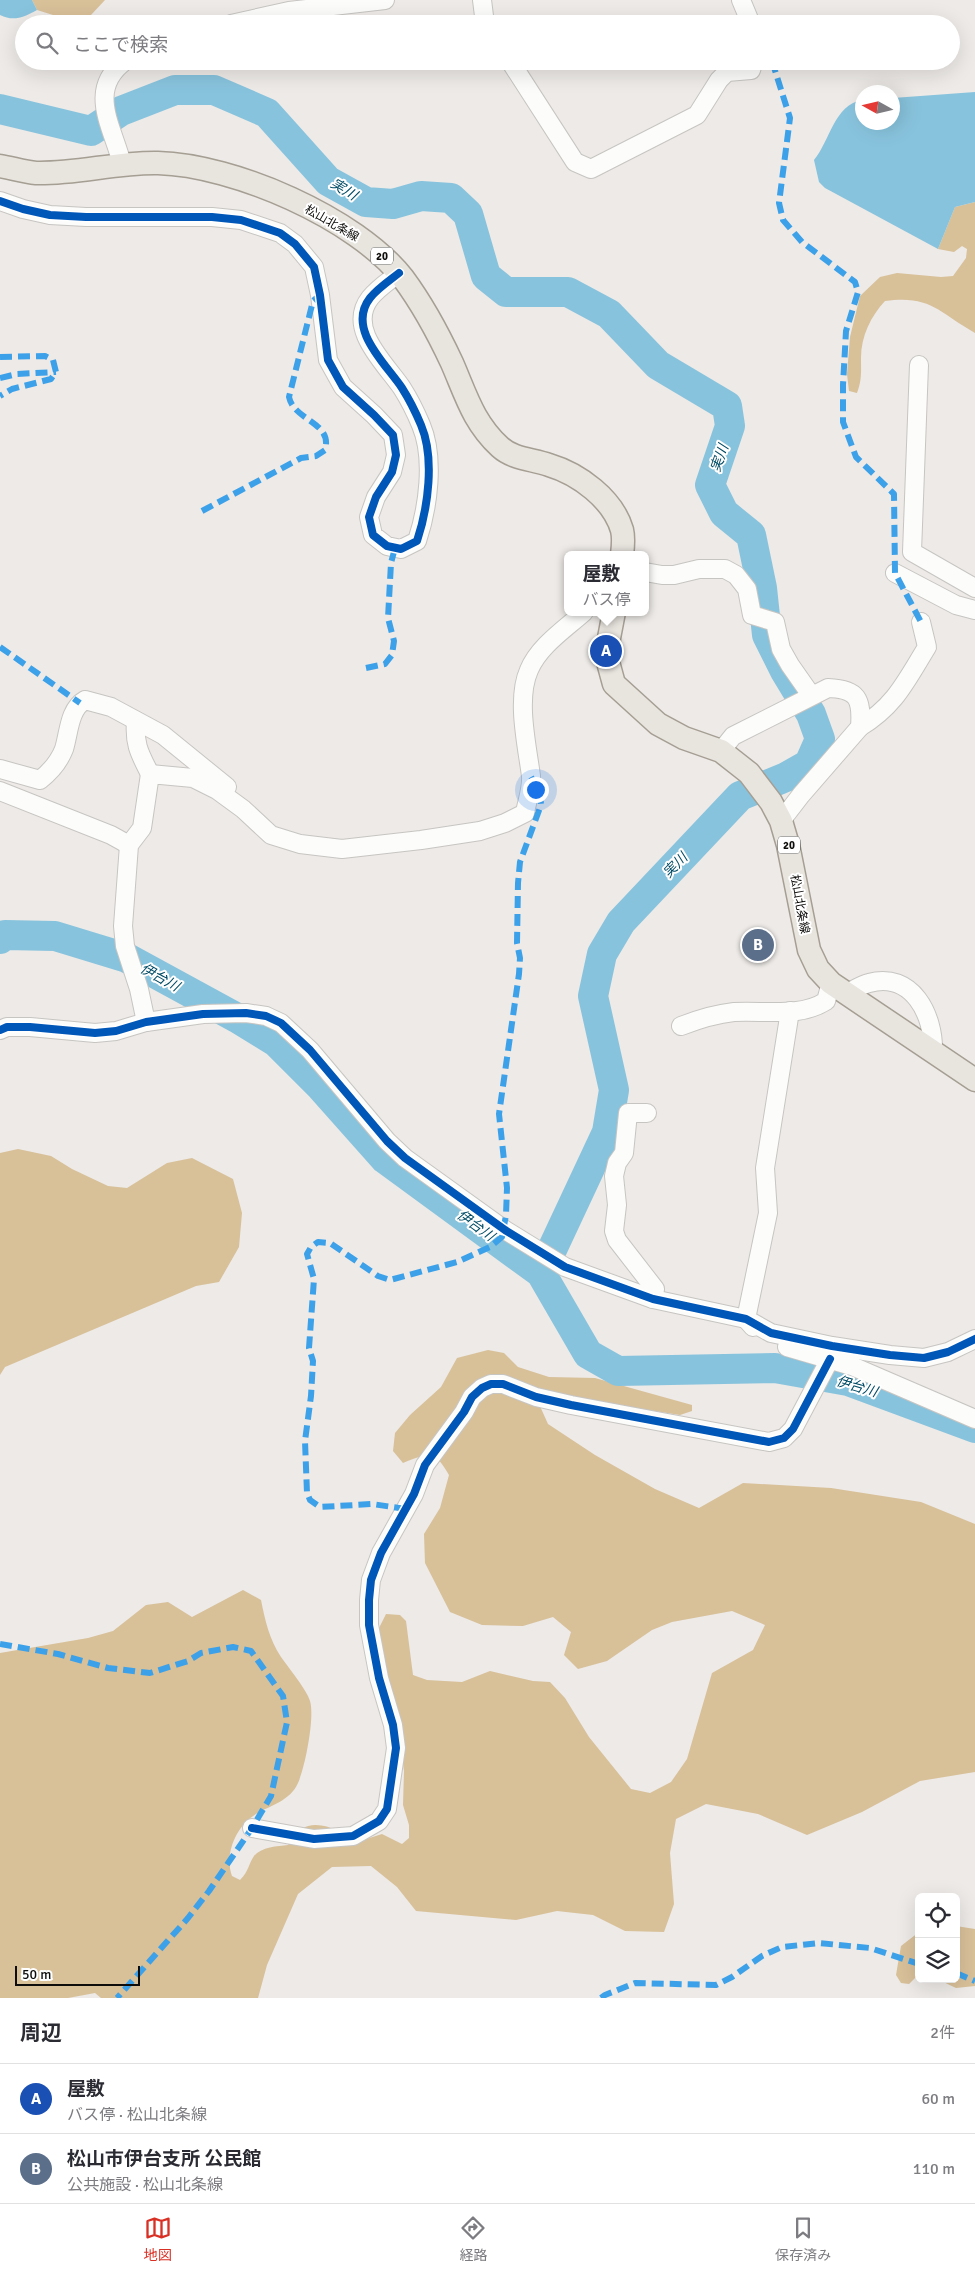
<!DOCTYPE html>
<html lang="ja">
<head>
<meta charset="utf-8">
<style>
	body { margin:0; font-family:Signika,"Noto Sans JP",sans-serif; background:#f7f7f7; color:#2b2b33 }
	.controls { position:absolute; right:15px; bottom:15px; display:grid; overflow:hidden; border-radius:8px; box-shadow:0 5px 20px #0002 }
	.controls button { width:45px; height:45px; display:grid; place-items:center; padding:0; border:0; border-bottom:1px solid #e1e1e2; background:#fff; color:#2b2b33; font:25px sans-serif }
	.compass { position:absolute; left:855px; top:85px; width:45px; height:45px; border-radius:50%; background:#fff; box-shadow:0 5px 20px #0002; rotate:278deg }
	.scale { position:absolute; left:15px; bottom:12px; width:125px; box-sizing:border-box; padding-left:5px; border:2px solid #0e0d0b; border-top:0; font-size:14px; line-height:18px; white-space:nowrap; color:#0e0d0b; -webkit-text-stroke:4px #fff; paint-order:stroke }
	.you { position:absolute; left:535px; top:789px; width:18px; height:18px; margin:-12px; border:4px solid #fff; border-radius:50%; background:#1a73e8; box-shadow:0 0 0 8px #1a73e833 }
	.badge { display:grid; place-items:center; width:32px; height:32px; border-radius:50%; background:#d93025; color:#fff; font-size:16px; font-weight:700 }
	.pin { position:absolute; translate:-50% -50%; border:2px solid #fff; box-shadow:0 1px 5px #0006 }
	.popup { position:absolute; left:564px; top:551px; width:85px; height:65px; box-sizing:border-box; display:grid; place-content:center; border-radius:8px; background:#fff; filter:drop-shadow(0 1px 4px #0005); font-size:16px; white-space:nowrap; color:#7c7c81 }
	.popup b { font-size:19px; color:#2b2b33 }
	.popup::after { content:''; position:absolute; left:50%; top:100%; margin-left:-10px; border:10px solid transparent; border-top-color:#fff }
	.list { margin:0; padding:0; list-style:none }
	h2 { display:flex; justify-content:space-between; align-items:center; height:65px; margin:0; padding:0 20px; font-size:21px }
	h2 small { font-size:16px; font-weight:400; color:#7c7c81 }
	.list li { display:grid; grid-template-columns:32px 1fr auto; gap:15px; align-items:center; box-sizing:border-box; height:70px; padding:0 20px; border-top:1px solid #e1e1e2 }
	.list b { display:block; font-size:19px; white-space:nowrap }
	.list p { margin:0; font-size:16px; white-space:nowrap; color:#7c7c81 }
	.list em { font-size:16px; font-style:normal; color:#7c7c81 }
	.icon { flex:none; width:28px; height:28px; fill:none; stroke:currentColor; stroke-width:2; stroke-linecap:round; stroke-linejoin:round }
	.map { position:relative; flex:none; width:975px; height:1998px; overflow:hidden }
	.search { position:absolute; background:#fff; box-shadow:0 5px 20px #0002; left:15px; right:15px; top:15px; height:55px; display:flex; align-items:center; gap:12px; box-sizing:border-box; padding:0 18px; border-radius:28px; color:#7c7c81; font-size:19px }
	.sheet { height:205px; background:#fff }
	nav { display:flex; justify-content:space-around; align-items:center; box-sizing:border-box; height:70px; border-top:1px solid #e1e1e2; background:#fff; font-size:14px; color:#7c7c81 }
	nav a { display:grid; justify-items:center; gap:2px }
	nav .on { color:#d93025 }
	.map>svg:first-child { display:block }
</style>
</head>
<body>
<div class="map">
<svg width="975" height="1998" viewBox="0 0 975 1998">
	<rect width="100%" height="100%" fill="#edeae7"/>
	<!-- forest -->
	<g fill="#d8c099">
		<polygon points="32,0 105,0 90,16 69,20 37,10"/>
		<path d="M975,202V333C938,312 931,295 885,301C871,316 861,336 861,358C861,371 862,380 857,393L849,391L847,374L850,337L860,296L880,277L897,273L941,277L953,276L966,258L967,249L962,246L954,252L938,249L955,207Z"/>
		<polygon points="18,1149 51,1156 72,1169 108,1186 127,1188 167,1163 192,1158 233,1179 242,1213 239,1247 219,1282 196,1286 5,1367 0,1375 0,1153"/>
		<path d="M488,1350L504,1353L518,1367L549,1377L595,1378L692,1405V1411L680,1415L545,1394L539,1404L548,1424L595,1455L655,1489L699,1508L743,1483L831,1488L921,1502L975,1524V1772L920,1781L862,1812L807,1835L758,1814L706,1804L676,1819L670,1853L674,1904L664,1932L625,1931L593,1915L557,1911L516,1920L416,1911L397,1887L371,1866L332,1867L298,1894L267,1965L258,1998H101L95,1993L68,1998H0V1653L88,1638L113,1631L146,1605L168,1602L192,1617L243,1590L261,1600C265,1620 269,1639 281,1657C288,1667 307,1690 310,1701C315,1717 305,1768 298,1783C290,1801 271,1805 256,1814C236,1826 224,1854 232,1876L240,1880C249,1871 248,1865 254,1856C261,1847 278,1846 288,1845C292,1840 296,1832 301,1829C319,1818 342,1832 357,1842L382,1834L402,1844L409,1838V1825L403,1805L404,1771L398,1726L378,1646L379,1628L386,1614L400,1615L406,1621L413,1675L427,1680L462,1682L490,1671L533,1681L550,1682L565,1698L589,1737L631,1789L650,1793L671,1782L687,1759L712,1673L753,1650L765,1625L732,1611L672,1622L652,1630L607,1661L578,1669L564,1655L571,1632L553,1617L523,1626L482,1625L450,1612L425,1563L424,1534L440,1508L449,1475C434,1449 429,1453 403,1463L393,1451L395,1433L410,1415L441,1387L457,1358Z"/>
		<polygon points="956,1926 975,1929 975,1986 956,1988 937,1979 956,1979"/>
		<polygon points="919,1932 919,1978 916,1977 909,1984 901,1983 896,1975 901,1946"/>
	</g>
	<!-- water -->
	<g fill="#88c3dd">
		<path d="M0,0H32L37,10C24,17 14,22 0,15Z"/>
		<path d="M975,92V202L955,207L938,249L825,188L819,182L814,160C830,141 834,105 862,100V122H892L893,98Z"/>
	</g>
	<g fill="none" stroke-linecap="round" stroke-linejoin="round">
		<!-- river -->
		<g stroke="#88c3dd" stroke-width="30">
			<polyline points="0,109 91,131 121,111 175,90 214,90 267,113 328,181 366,202 393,204 421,196 451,198 468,214 486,276 506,292 568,292 609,314 658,365 727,406 730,426 710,485 724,513 751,535 762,588 767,635 785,671 811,714 820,739 809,764 786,777 740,796 621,922 602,954 593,996 614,1090 607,1132 541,1273"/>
			<polyline points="0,939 5,935 55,936 127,958 237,1018 276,1042 321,1087 385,1159 541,1273 588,1354 618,1371 775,1368 848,1381 975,1428"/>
		</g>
		<!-- minor casing -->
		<g stroke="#c7c5c2" stroke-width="20">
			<g id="minor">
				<polyline points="482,0 485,24"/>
				<polyline points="741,0 751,24"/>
				<polyline points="231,24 289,11 385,0"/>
				<polyline points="510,61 575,162 591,169 697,115 719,80 727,72 751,70 754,61"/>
				<path d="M122,164C113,127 86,90 125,61"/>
				<path d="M0,201L23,209L50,215L86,217H212L241,220L280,233L295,244L314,267L320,295L328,360L343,387L374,415L393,435L396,455L392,472L376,497L369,517L373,535L387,546L401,549L417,541C428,508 435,458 421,425C416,413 409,399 402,388C386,364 346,329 370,298C378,288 389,281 399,273"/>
				<polyline points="919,365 912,552 975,588"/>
				<polyline points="645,572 662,575 674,575 699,569 725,569 736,575 747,589 752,615 775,622 781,649 790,665 811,695"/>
				<polyline points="895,573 956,605 975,610"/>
				<path d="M136,721C134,745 140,754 150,774"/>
				<path d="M860,727C895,706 906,681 927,647L921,622"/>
				<path d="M721,751L733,736L828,688C858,689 862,699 860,727L801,795L781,821"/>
				<path d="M0,769L40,780C50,772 59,762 64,749C69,733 69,709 85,700L111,707L163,735L227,787"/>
				<polyline points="0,791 111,835 129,845"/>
				<path d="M847,993C854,990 861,985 869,983C912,971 934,1015 933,1051"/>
				<path d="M146,1022L139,989L125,946L123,926L129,845L142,828L150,774L193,778L217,790L243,809L271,835L300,844L342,849L421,840L480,831L505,823L525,813C527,801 532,788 531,776C527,745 516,699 529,670C539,646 565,629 584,612"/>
				<path d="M681,1026C699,1019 715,1014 734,1012C764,1010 800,1018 826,1001L831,983"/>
				<polyline points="0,1030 7,1027 30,1027 95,1033 116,1031 146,1022 203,1014 246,1013 266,1016 281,1023 310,1050 387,1141 405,1158 505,1230 565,1267 653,1299 746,1319 771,1333 832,1346 890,1355 924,1358 948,1352 975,1339"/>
				<polyline points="647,1113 628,1113 624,1153 617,1163 614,1176 617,1205 614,1231 617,1240 655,1289 653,1299"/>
				<polyline points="753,1327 746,1319 768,1213 765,1168 790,1011"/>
				<polyline points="787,1347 852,1366 975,1419"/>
				<polyline points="252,1828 314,1839 353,1836 379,1821 387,1809 396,1748 393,1725 379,1678 369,1625 369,1600 371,1580 381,1553 414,1494 425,1465 464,1412 472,1397 482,1388 491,1384 503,1384 536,1397 571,1405 769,1442 784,1438 793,1429 830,1359"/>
			</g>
		</g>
		<!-- major casing -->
		<g stroke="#a59e93" stroke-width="25">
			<g id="major">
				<path d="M0,166C12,168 24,172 36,173C77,174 117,162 158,163C234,165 356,218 403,278C423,305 438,333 452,363C466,395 473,422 500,447C513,459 532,459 549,465C579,474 613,499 622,530C624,538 623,547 622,555"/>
				<polyline points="614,612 609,638 608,662 614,684 658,724 684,738 721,751 749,773 771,802 781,821 788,845 809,950 818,969 831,983 975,1080"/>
			</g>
		</g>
		<!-- minor -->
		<use href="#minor" stroke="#fcfcfb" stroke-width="18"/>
		<!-- major -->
		<use href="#major" stroke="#e8e4de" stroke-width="22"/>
		<!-- quiet -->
		<g stroke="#3da1e9" stroke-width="6" stroke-dasharray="12 6" stroke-linecap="butt">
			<polyline points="772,61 790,118 779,203 783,220 802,242 855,282 858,292 846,331 843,385 843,422 856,457 894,494 895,573 921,622"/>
			<polyline points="0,357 45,356 53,360 56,372 51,379 12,389 0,396"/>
			<polyline points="0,378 17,374 56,372"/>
			<path d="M202,511L301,458L316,456L325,450C333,422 294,421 289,397L313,301L320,295"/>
			<polyline points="0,647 80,703"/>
			<polyline points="366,668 385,664 392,655 394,641 388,618 391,563 395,548"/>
			<polyline points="406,1509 372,1504 320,1507 310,1500 307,1493 305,1441 311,1396 313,1361 309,1348 314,1279 307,1254 311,1247 318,1242 330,1243 378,1276 390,1280 457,1262 490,1247 502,1237 506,1215 507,1188 499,1114 519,974 520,958 517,943 518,883 520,862 541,805 540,791 531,777"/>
			<polyline points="0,1644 58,1654 108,1668 150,1673 188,1661 201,1653 233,1647 251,1651 283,1696 287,1722 271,1796 252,1828 209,1891 188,1918 117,1998"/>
			<polyline points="956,1973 975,1981"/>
			<polyline points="601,1998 605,1995 635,1983 716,1985 732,1977 762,1956 782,1947 819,1943 870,1948 919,1964"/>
		</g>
		<!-- cycleway casing -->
		<g stroke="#fff" stroke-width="11">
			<g id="cycleway">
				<path d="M0,201L23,209L50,215L86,217H212L241,220L280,233L295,244L314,267L320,295L328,360L343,387L374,415L393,435L396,455L392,472L376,497L369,517L373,535L387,546L401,549L417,541C428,508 435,458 421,425C416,413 409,399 402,388C386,364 346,329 370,298C378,288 389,281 399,273"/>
				<polyline points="0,1030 7,1027 30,1027 95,1033 116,1031 146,1022 203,1014 246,1013 266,1016 281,1023 310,1050 387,1141 405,1158 505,1230 565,1267 653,1299 746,1319 771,1333 832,1346 890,1355 924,1358 948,1352 975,1339"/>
				<polyline points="252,1828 314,1839 353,1836 379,1821 387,1809 396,1748 393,1725 379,1678 369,1625 369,1600 371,1580 381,1553 414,1494 425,1465 464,1412 472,1397 482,1388 491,1384 503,1384 536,1397 571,1405 769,1442 784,1438 793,1429 830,1359"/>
			</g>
		</g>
		<!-- cycleway -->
		<use href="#cycleway" stroke="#0057b8" stroke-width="8"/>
	</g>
	<g text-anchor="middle" stroke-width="4" stroke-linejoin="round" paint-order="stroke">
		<!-- shield labels -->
		<g fill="#fff" stroke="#565654" stroke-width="1">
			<rect x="371" y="247.5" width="22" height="17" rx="4"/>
			<rect x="778" y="836.5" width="22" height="17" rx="4"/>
		</g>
		<g font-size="11" font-weight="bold" fill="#0e0d0b">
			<text x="382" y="260">20</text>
			<text x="789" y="849">20</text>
		</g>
		<!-- street labels -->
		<g font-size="12" fill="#0e0d0b" stroke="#fff">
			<text transform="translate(332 223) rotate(30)" y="4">松山北条線</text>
			<text transform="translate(800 904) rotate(80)" y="4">松山北条線</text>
		</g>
		<!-- water labels -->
		<g font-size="14" font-style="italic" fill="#004b65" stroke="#fff">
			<text transform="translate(344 189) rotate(31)" y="5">実川</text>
			<text transform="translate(719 458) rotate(-71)" y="5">実川</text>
			<text transform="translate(675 865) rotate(-46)" y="5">実川</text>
			<text transform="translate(160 977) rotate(29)" y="5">伊台川</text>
			<text transform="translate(476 1225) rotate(36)" y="5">伊台川</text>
			<text transform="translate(857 1386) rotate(17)" y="5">伊台川</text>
		</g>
	</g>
</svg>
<div class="controls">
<button><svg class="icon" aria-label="locate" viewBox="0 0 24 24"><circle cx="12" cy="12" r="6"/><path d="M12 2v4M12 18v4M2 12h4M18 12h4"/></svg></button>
<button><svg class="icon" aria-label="layers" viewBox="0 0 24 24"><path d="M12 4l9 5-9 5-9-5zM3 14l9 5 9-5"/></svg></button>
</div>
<svg class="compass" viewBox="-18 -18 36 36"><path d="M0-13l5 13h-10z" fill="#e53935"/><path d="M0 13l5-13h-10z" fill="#7c7c81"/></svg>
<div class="scale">50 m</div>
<div class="you"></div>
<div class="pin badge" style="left:606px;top:651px;background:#1a4fb4">A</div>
<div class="popup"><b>屋敷</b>バス停</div>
<div class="pin badge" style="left:758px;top:945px;background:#5c6f8a">B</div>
<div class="search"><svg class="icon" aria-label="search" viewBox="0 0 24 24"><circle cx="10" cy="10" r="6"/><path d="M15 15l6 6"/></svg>ここで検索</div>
</div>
<section class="sheet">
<h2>周辺<small>2件</small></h2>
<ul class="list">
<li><span class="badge" style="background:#1a4fb4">A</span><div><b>屋敷</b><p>バス停 · 松山北条線</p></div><em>60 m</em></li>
<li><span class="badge" style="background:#5c6f8a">B</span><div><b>松山市伊台支所 公民館</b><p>公共施設 · 松山北条線</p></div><em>110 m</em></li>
</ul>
</section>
<nav>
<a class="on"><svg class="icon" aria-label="map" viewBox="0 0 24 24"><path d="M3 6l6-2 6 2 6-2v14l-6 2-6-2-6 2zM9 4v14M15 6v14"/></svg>地図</a>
<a><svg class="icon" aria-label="directions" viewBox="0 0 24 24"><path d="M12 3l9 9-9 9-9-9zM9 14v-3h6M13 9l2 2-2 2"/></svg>経路</a>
<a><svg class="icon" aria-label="saved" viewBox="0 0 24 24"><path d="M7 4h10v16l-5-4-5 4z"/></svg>保存済み</a>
</nav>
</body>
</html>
